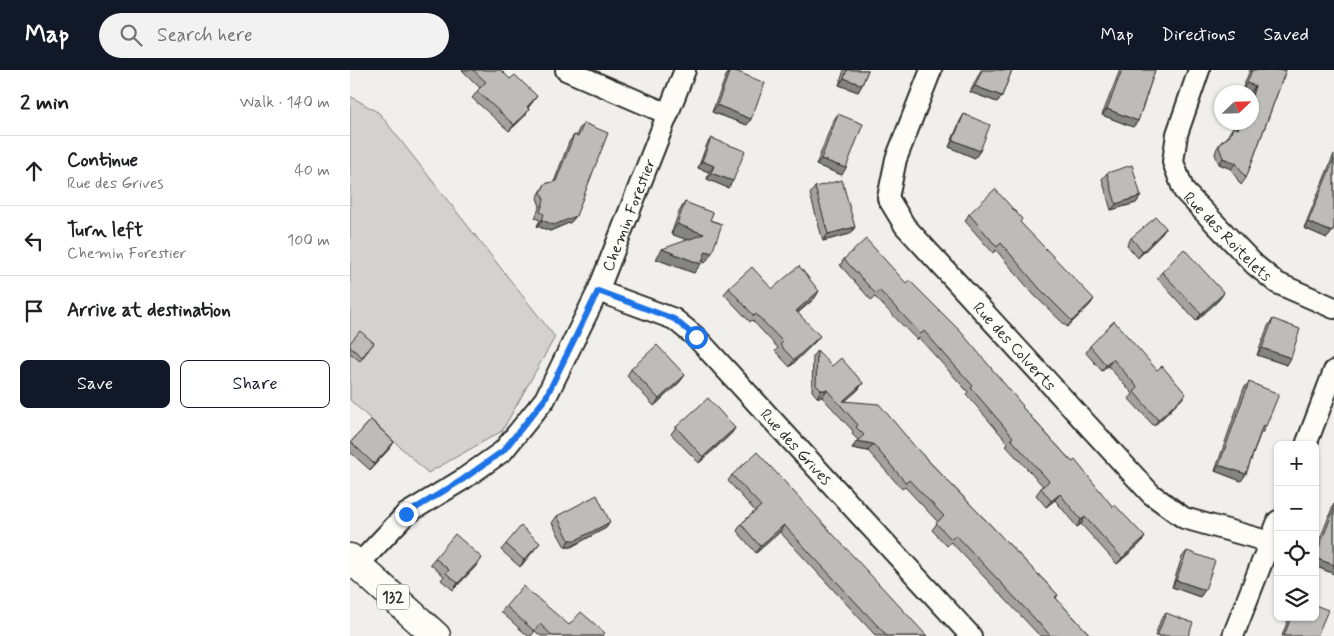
<!DOCTYPE html>
<html lang="en">
<head>
<meta charset="utf-8">
<style>
	body { margin:0; font-family:Mynerve,sans-serif; background:#f2f2f2; color:#202124 }
	.controls { position:absolute; right:15px; bottom:15px; display:grid; overflow:hidden; border-radius:8px; box-shadow:0 1px 4px #0004 }
	.controls button { width:45px; height:45px; display:grid; place-items:center; padding:0; border:0; border-bottom:1px solid #e0e0e0; background:#fff; color:#202124; font:25px sans-serif }
	.compass { position:absolute; left:864px; top:15px; width:45px; height:45px; border-radius:50%; background:#fff; box-shadow:0 1px 4px #0004; rotate:67deg }
	.stop { position:absolute; width:15px; height:15px; margin:-11px; border:4px solid #1a73e8; border-radius:50%; background:#fff }
	.stop.end { background:#1a73e8; border-color:#fff; box-shadow:0 1px 5px #0008 }
	.list { margin:0; padding:0; list-style:none }
	h2 { display:flex; justify-content:space-between; align-items:center; height:65px; margin:0; padding:0 20px; font-size:21px }
	h2 small { font-size:16px; font-weight:400; color:#757577 }
	.list li { display:grid; grid-template-columns:32px 1fr auto; gap:15px; align-items:center; box-sizing:border-box; height:70px; padding:0 20px; border-top:1px solid #e0e0e0 }
	.list b { display:block; font-size:19px; white-space:nowrap }
	.list p { margin:0; font-size:16px; white-space:nowrap; color:#757577 }
	.list em { font-size:16px; font-style:normal; color:#757577 }
	.actions { display:flex; gap:10px; padding:15px 20px }
	.actions a { flex:1; padding:11px 0; border:1px solid #111827; border-radius:8px; text-align:center; font-size:18px; color:#111827 }
	.actions .main { background:#111827; color:#fff }
	.icon { flex:none; width:28px; height:28px; fill:none; stroke:currentColor; stroke-width:2; stroke-linecap:round; stroke-linejoin:round }
	.map { position:relative; flex:none; width:984px; height:566px; overflow:hidden }
	header { display:flex; align-items:center; gap:30px; box-sizing:border-box; height:70px; padding:0 25px; background:#111827; color:#fff }
	header strong { font-size:24px }
	nav { display:flex; gap:28px; margin-inline-start:auto; font-size:18px }
	.search { width:350px; height:45px; background:#f2f2f2; display:flex; align-items:center; gap:12px; box-sizing:border-box; padding:0 18px; border-radius:28px; color:#757577; font-size:19px }
	main { display:flex }
	aside { flex:1; background:#fff }
	.map>svg:first-child { display:block }
</style>
</head>
<body>
<header>
<strong>Map</strong>
<div class="search"><svg class="icon" aria-label="search" viewBox="0 0 24 24"><circle cx="10" cy="10" r="6"/><path d="M15 15l6 6"/></svg>Search here</div>
<nav><a>Map</a><a>Directions</a><a>Saved</a></nav>
</header>
<main>
<aside>
<h2>2 min<small>Walk · 140 m</small></h2>
<ul class="list">
<li><svg class="icon" aria-label="ahead" viewBox="0 0 24 24"><path d="M12 20V5M6 11l6-6 6 6"/></svg><div><b>Continue</b><p>Rue des Grives</p></div><em>40 m</em></li>
<li><svg class="icon" aria-label="left" viewBox="0 0 24 24"><path d="M17 20v-9H6M10 6l-5 5 5 5"/></svg><div><b>Turn left</b><p>Chemin Forestier</p></div><em>100 m</em></li>
<li><svg class="icon" aria-label="arrive" viewBox="0 0 24 24"><path d="M6 21V4h12l-3 4 3 4H6"/></svg><div><b>Arrive at destination</b></div></li>
</ul>
<div class="actions"><a class="main">Save</a><a>Share</a></div>
</aside>
<div class="map">
<svg width="984" height="566" viewBox="0 0 984 566">
	<rect width="100%" height="100%" fill="#f0efeb"/>
	<filter id="ink" filterUnits="userSpaceOnUse"><feTurbulence type="fractalNoise" baseFrequency=".02" numOctaves="2"/><feDisplacementMap in="SourceGraphic" scale="10" xChannelSelector="R" yChannelSelector="G"/><feConvolveMatrix kernelMatrix="1 2 1 2 8 2 1 2 1" color-interpolation-filters="sRGB"/></filter>
	<g filter="url(#ink)">
		<!-- green -->
		<polygon fill="#d3d2cf" stroke="#7f7e7d" points="0,26 29,43 205,267 152,361 78,403 0,330"/>
		<g fill="none" stroke-linecap="round" stroke-linejoin="round">
			<!-- street casing -->
			<g stroke="#2b2b2b" stroke-width="24">
				<g id="street">
					<polyline points="216,0 318,44"/>
					<path id="s1" d="M581,0L546,89L538,128L555,156L801,424L834,448L920,472"/>
					<path id="s2" d="M849,0L827,64L823,92L834,121L905,195L927,213L984,238"/>
					<path id="s3" d="M248,221L324,249L346,267L621,566"/>
					<polyline points="956,375 984,301"/>
					<path id="s4" d="M8,495L56,444L112,410L153,381L195,329L248,221L335,0"/>
					<polyline points="883,566 928,451"/>
				</g>
			</g>
			<!-- primary casing -->
			<g stroke="#2b2b2b" stroke-width="31">
				<polyline id="primary" points="0,488 86,566"/>
			</g>
			<!-- street -->
			<use href="#street" stroke="#fdfcf7" stroke-width="20"/>
			<!-- primary -->
			<use href="#primary" stroke="#fdfcf7" stroke-width="28"/>
		</g>
		<!-- wall -->
		<g fill="#a3a29e" stroke="#2b2b2b">
			<polygon points="112,0 151,0 182,33 178,38 179,39 175,46 159,61 122,28 130,18"/>
			<polygon points="380,0 401,49 397,55 362,42 376,6"/>
			<polygon points="494,0 518,0 512,15 508,22 489,15"/>
			<polygon points="631,0 662,0 652,26 647,32 620,22"/>
			<polygon points="770,0 805,0 788,51 783,57 752,45"/>
			<polygon points="900,0 936,0 896,108 891,115 881,99 869,94 865,84 867,78 871,72 877,68 879,63 883,57 887,58 889,52 902,52 902,22 892,20"/>
			<polygon points="488,44 492,105 466,95 483,51"/>
			<polygon points="614,44 625,88 599,77 610,51"/>
			<polygon points="234,53 226,146 221,152 200,161 187,156 190,150 185,148 190,136 187,128 195,114 204,112 219,72 224,65 226,66 229,59"/>
			<polygon points="361,68 378,118 357,109 359,102 348,98 357,74"/>
			<polygon points="984,84 984,157 982,162 977,168 954,158"/>
			<polygon points="757,103 791,126 786,133 761,140 752,109"/>
			<polygon points="465,117 505,157 500,164 473,171 460,124"/>
			<polygon points="335,132 360,150 355,193 352,191 344,203 306,189 338,170 321,164 329,142"/>
			<polygon points="619,144 670,152 740,235 717,257 684,225 646,180 643,183 615,151"/>
			<polygon points="816,158 811,165 788,188 777,175 781,168"/>
			<polygon points="494,189 556,213 672,337 763,437 795,467 790,474 767,494 731,454 727,457 705,430 696,437 686,425 691,418 693,416 656,376 658,373 616,324 618,322 569,268 567,270 525,227 521,230 490,195"/>
			<polygon points="812,202 869,230 846,251 807,208"/>
			<polygon points="379,218 465,228 448,243 465,272 440,297 425,281 428,278 402,250 400,252 374,224"/>
			<polygon points="923,249 937,295 907,285 918,256"/>
			<polygon points="0,273 24,273 10,291 0,283"/>
			<polygon points="740,276 831,330 804,356 779,329 783,324 758,296 752,301 736,283"/>
			<polygon points="467,280 482,296 513,313 508,320 495,331 567,379 708,525 706,528 741,566 690,566 601,472 597,476 582,460 588,452 555,417 552,419 518,381 502,378 508,370 502,364 503,361 472,327 467,327 462,321 463,286"/>
			<polygon points="281,299 330,312 304,336 277,306"/>
			<polygon points="899,312 912,363 911,362 896,404 891,411 865,401 894,318"/>
			<polygon points="21,350 44,372 40,378 20,400 0,382 0,373"/>
			<polygon points="326,357 385,358 381,364 349,393 321,364"/>
			<polygon points="382,405 577,566 526,566 430,462 406,483 387,461 391,454 405,441 378,411"/>
			<polygon points="984,433 984,504 965,496 965,482"/>
			<polygon points="207,446 260,452 256,458 221,477 215,477 202,453"/>
			<polygon points="156,474 185,479 170,497 151,480"/>
			<polygon points="837,481 855,520 850,527 822,517 832,487"/>
			<polygon points="85,488 128,494 103,520 91,510 94,506 80,494"/>
			<polygon points="156,536 219,555 253,566 191,566 185,561 181,566 178,566 151,542"/>
			<polygon points="816,543 838,566 805,566 811,549"/>
			<polygon points="939,547 965,547 967,566 932,566"/>
		</g>
		<!-- shaded-wall -->
		<g fill="#848481" stroke="#2b2b2b">
			<polygon points="494,8 512,15 508,22 489,15"/>
			<polygon points="897,13 905,16 901,22 892,20"/>
			<polygon points="625,16 652,26 647,32 620,22"/>
			<polygon points="187,26 182,33 172,43 177,37"/>
			<polygon points="367,35 401,49 397,55 362,42"/>
			<polygon points="179,39 175,46 159,61 164,55"/>
			<polygon points="757,39 788,51 783,57 752,45"/>
			<polygon points="603,70 630,81 625,88 599,77"/>
			<polygon points="873,88 886,93 881,99 869,94"/>
			<polygon points="471,89 496,98 492,105 466,95"/>
			<polygon points="352,91 364,96 359,102 348,98"/>
			<polygon points="361,103 383,111 378,118 357,109"/>
			<polygon points="791,126 786,133 761,140 766,134"/>
			<polygon points="226,146 221,152 200,161 187,156 192,150"/>
			<polygon points="958,152 982,162 977,168 954,158"/>
			<polygon points="327,154 354,164 348,174 321,164"/>
			<polygon points="505,157 500,164 473,171 478,164"/>
			<polygon points="816,158 811,165 788,188 793,181"/>
			<polygon points="312,179 351,194 344,203 306,189"/>
			<polygon points="356,181 362,183 355,193 349,190"/>
			<polygon points="469,221 465,228 442,247 446,241"/>
			<polygon points="874,223 869,230 846,251 851,244"/>
			<polygon points="744,229 740,235 717,257 722,251"/>
			<polygon points="470,266 465,272 440,297 444,290"/>
			<polygon points="912,278 941,288 937,295 907,285"/>
			<polygon points="763,289 758,296 752,301 756,295"/>
			<polygon points="335,305 330,312 304,336 309,329"/>
			<polygon points="513,313 508,320 491,335 493,331"/>
			<polygon points="471,320 477,320 472,327 467,327"/>
			<polygon points="836,324 831,330 804,356 808,350"/>
			<polygon points="913,355 916,356 912,363 909,362"/>
			<polygon points="385,358 381,364 349,393 353,387"/>
			<polygon points="507,371 523,374 518,381 502,378"/>
			<polygon points="44,372 40,378 20,400 24,394"/>
			<polygon points="869,395 896,404 891,411 865,401"/>
			<polygon points="710,424 705,430 696,437 701,431"/>
			<polygon points="735,447 731,454 727,457 731,450"/>
			<polygon points="260,452 256,458 221,477 215,477 219,470"/>
			<polygon points="434,455 430,462 406,483 410,476"/>
			<polygon points="795,467 790,474 767,494 772,488"/>
			<polygon points="190,473 170,497 174,490"/>
			<polygon points="132,488 128,494 103,520 108,513"/>
			<polygon points="965,488 984,495 984,504 965,496"/>
			<polygon points="826,510 855,520 850,527 822,517"/>
		</g>
		<!-- building -->
		<g fill="#bdbcb8" stroke="#2b2b2b">
			<polygon points="123,0 151,0 160,9 165,5 187,26 177,37 179,39 164,55 127,21 136,12"/>
			<polygon points="380,0 383,0 415,13 401,49 367,35"/>
			<polygon points="497,0 518,0 512,15 494,8"/>
			<polygon points="632,0 662,0 652,26 625,16"/>
			<polygon points="772,0 805,0 788,51 757,39"/>
			<polygon points="902,0 936,0 896,108 886,93 873,88 869,77 871,72 880,66 883,57 888,59 891,52 902,52 902,26 905,16 897,13"/>
			<polygon points="488,44 513,54 496,98 471,89"/>
			<polygon points="614,44 640,55 630,81 603,70"/>
			<polygon points="234,53 258,63 226,146 204,155 192,150 194,144 190,142 194,130 191,122 195,114 206,111 224,65 228,67"/>
			<polygon points="361,68 395,81 383,111 361,103 364,96 352,91"/>
			<polygon points="984,89 984,157 982,162 958,152"/>
			<polygon points="782,95 791,126 766,134 757,103"/>
			<polygon points="492,110 505,157 478,164 465,117"/>
			<polygon points="645,119 672,149 670,152 744,229 722,251 689,218 651,173 647,177 619,144"/>
			<polygon points="335,132 363,143 360,150 372,154 362,183 356,181 351,194 312,179 354,164 327,154"/>
			<polygon points="806,147 816,158 793,181 781,168"/>
			<polygon points="516,169 556,213 559,210 611,262 673,336 672,337 722,392 725,390 763,437 765,435 795,467 772,488 735,447 731,450 710,424 701,431 691,418 699,411 661,369 663,367 621,318 623,316 574,261 571,264 529,220 526,224 494,189"/>
			<polygon points="834,179 874,223 851,244 812,202"/>
			<polygon points="449,196 469,221 446,241 470,266 444,290 430,275 433,272 406,244 404,246 379,218 402,197 422,219"/>
			<polygon points="923,249 950,259 941,288 912,278"/>
			<polygon points="764,251 807,300 812,296 836,324 808,350 784,322 788,318 763,289 756,295 740,276"/>
			<polygon points="10,261 24,273 12,287 0,277 0,273"/>
			<polygon points="307,275 335,305 309,329 281,299"/>
			<polygon points="467,280 482,296 491,288 513,313 493,331 529,334 567,379 708,525 705,527 741,566 699,566 700,565 606,465 601,469 586,453 594,446 559,410 556,413 523,374 507,371 514,365 506,357 508,355 477,320 471,320 466,315"/>
			<polygon points="899,312 929,324 916,356 913,355 896,404 869,395"/>
			<polygon points="358,328 385,358 353,387 326,357"/>
			<polygon points="21,350 44,372 24,394 1,372"/>
			<polygon points="407,382 577,566 537,566 434,455 410,476 391,454 411,436 382,405"/>
			<polygon points="247,425 260,452 226,470 219,470 207,446"/>
			<polygon points="984,439 984,495 965,488"/>
			<polygon points="171,456 190,473 174,490 156,474"/>
			<polygon points="105,464 132,488 108,513 96,503 99,500 85,488"/>
			<polygon points="837,481 865,491 855,520 826,510"/>
			<polygon points="173,516 219,555 231,542 255,563 252,566 203,566 190,554 184,561 156,536"/>
			<polygon points="965,535 978,540 967,566 934,566 941,547 965,547"/>
			<polygon points="816,543 843,553 838,566 807,566"/>
		</g>
	</g>
	<g fill="none" stroke-linecap="round" stroke-linejoin="round" filter="url(#ink)">
		<!-- route -->
		<polyline stroke="#1a73e8" stroke-width="6" points="56,444 112,410 153,381 195,329 248,221 324,249 346,267"/>
	</g>
	<g text-anchor="middle" stroke-width="4" stroke-linejoin="round" paint-order="stroke">
		<!-- shield labels -->
		<rect fill="#fdfcf7" stroke="#6a6a68" stroke-width="1" x="27" y="514.5" width="32" height="25" rx="4"/>
		<g font-size="15" font-weight="bold" fill="#2b2b2b">
			<text x="43" y="532">132</text>
		</g>
		<!-- street labels -->
		<g font-size="16" fill="#2b2b2b" stroke="#fdfcf7">
			<text dy="6" stroke="none"><textPath href="#s4" startOffset="455">Chemin Forestier</textPath></text>
			<text dy="6" stroke="none"><textPath href="#s2" startOffset="190">Rue des Roitelets</textPath></text>
			<text dy="6" stroke="none"><textPath href="#s1" startOffset="331">Rue des Colverts</textPath></text>
			<text dy="6" stroke="none"><textPath href="#s3" startOffset="258">Rue des Grives</textPath></text>
		</g>
	</g>
</svg>
<div class="controls">
<button>+</button>
<button>−</button>
<button><svg class="icon" aria-label="locate" viewBox="0 0 24 24"><circle cx="12" cy="12" r="6"/><path d="M12 2v4M12 18v4M2 12h4M18 12h4"/></svg></button>
<button><svg class="icon" aria-label="layers" viewBox="0 0 24 24"><path d="M12 4l9 5-9 5-9-5zM3 14l9 5 9-5"/></svg></button>
</div>
<svg class="compass" viewBox="-18 -18 36 36"><path d="M0-13l5 13h-10z" fill="#e53935"/><path d="M0 13l5-13h-10z" fill="#757577"/></svg>
<div class="stop" style="left:346px;top:267px"></div>
<div class="stop end" style="left:56px;top:444px"></div>
</div>
</main>
</body>
</html>
